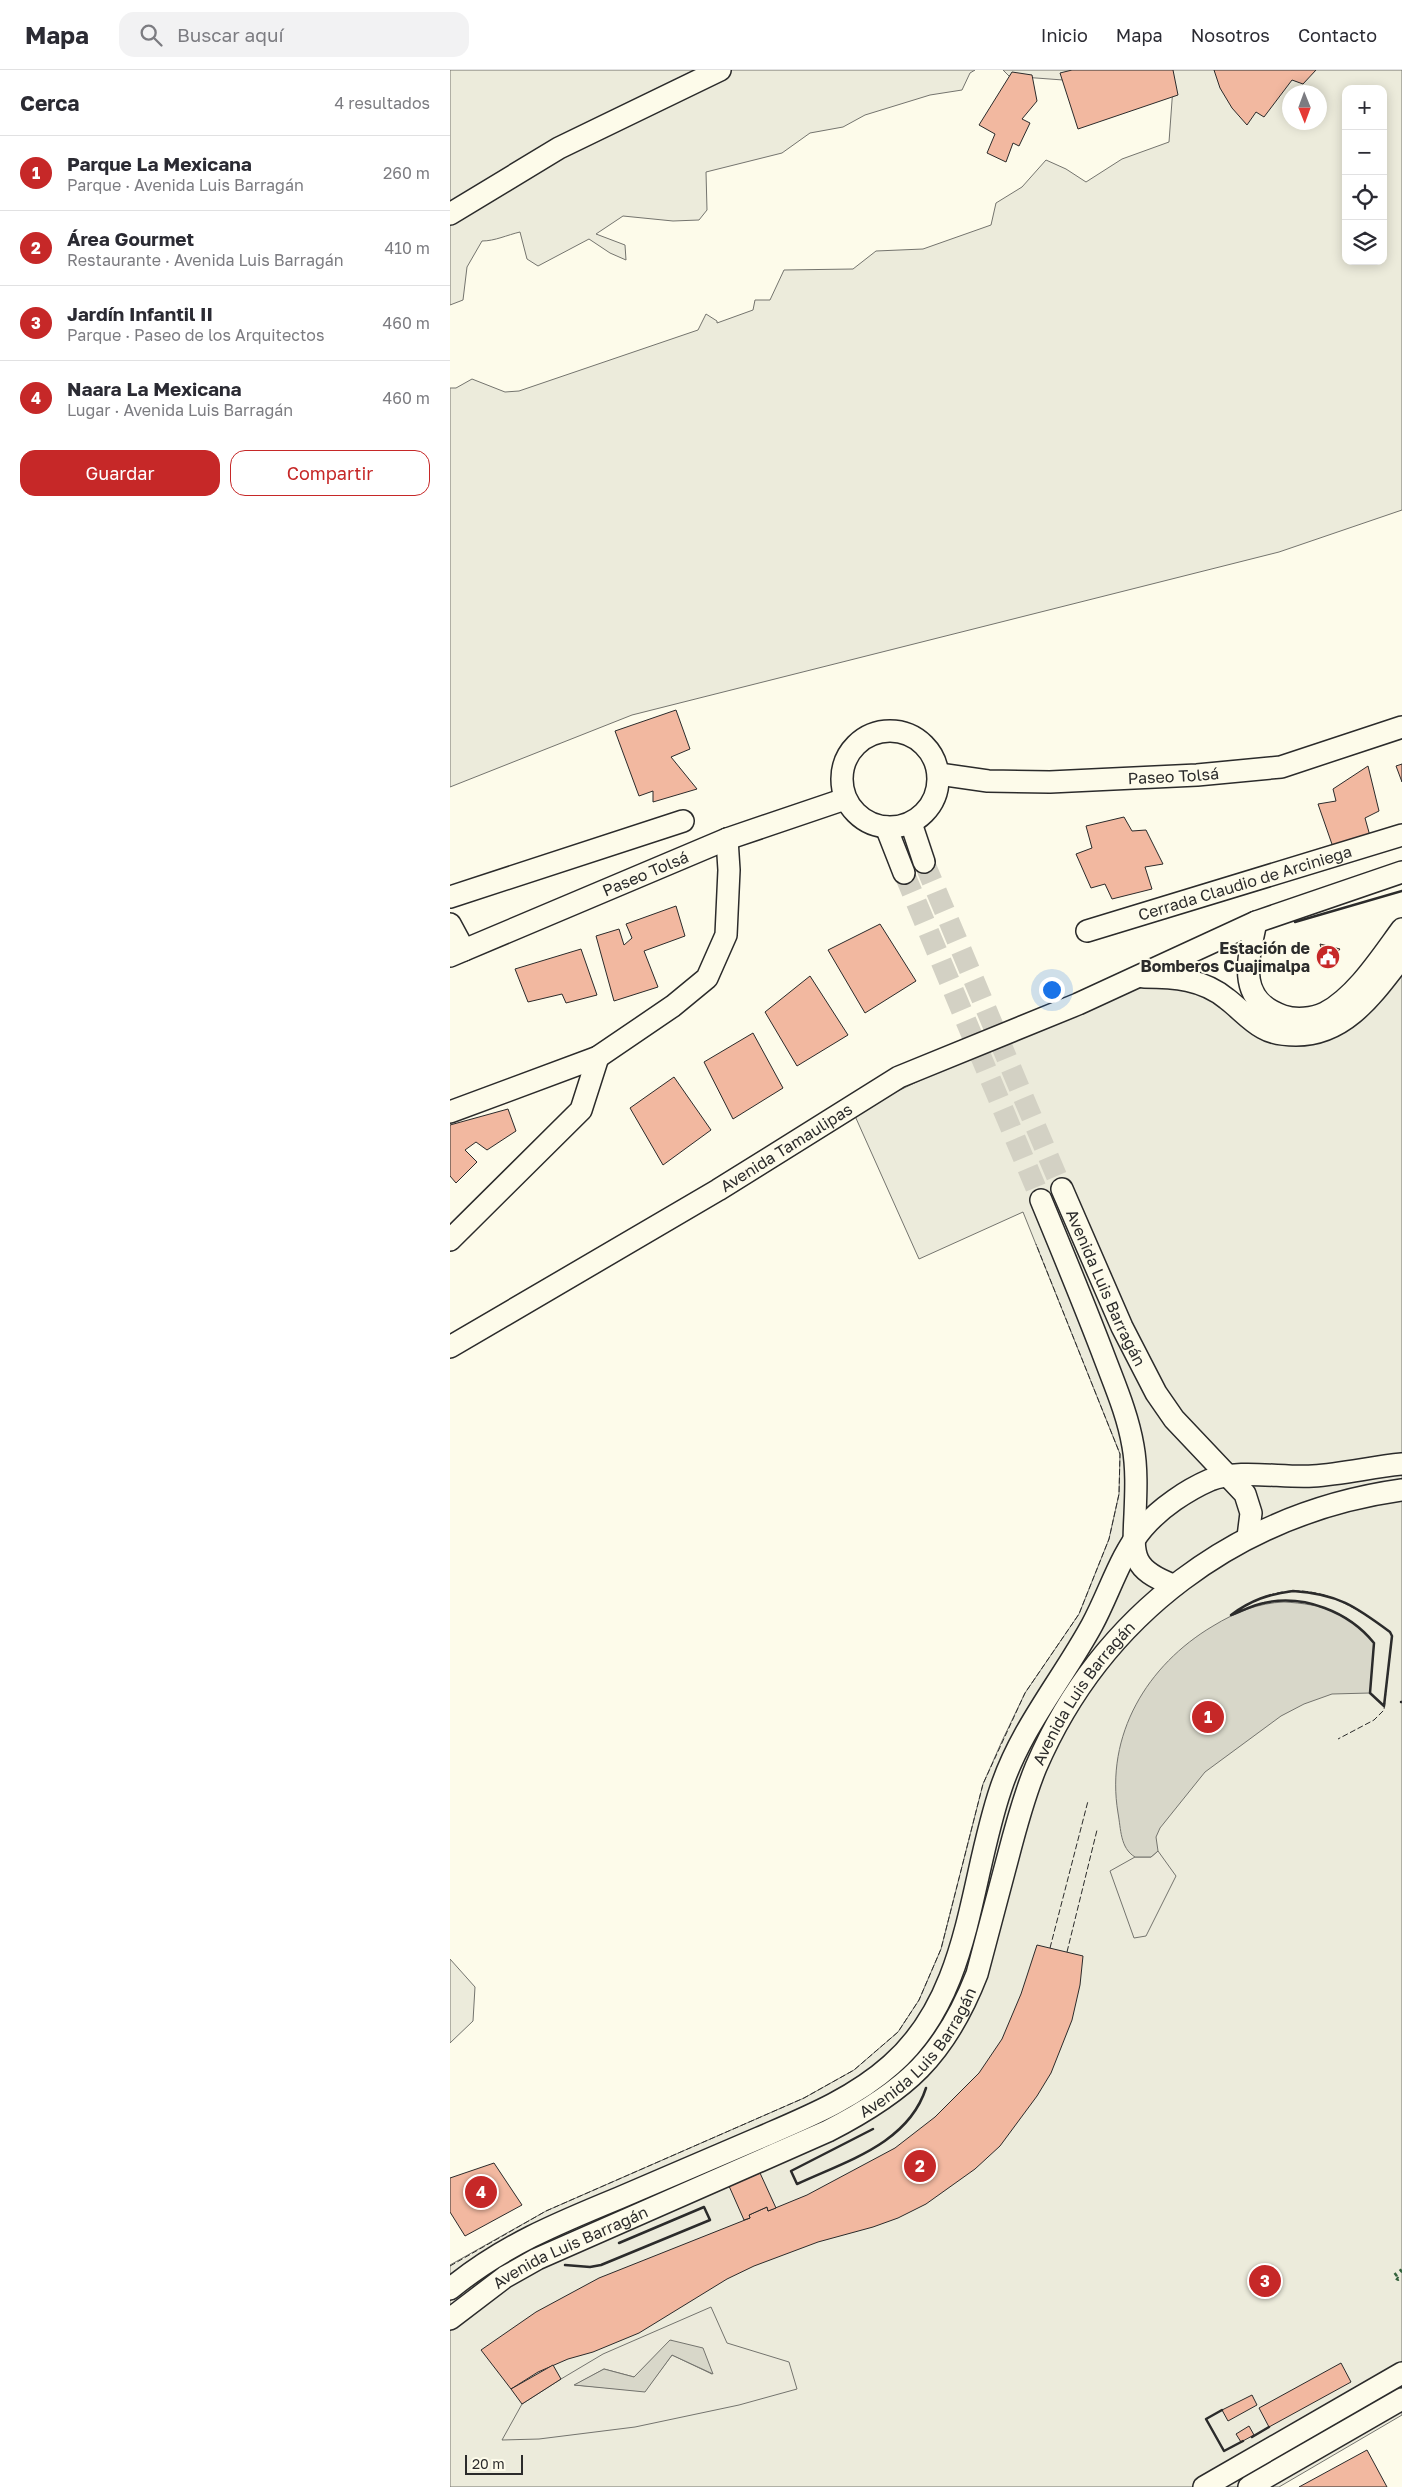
<!DOCTYPE html>
<html lang="es">
<head>
<meta charset="utf-8">
<style>
	body { margin:0; font-family:"Golos Text",sans-serif; background:#f2f2f3; color:#2b2b33 }
	.controls { position:absolute; right:15px; top:15px; display:grid; overflow:hidden; border-radius:10px; box-shadow:0 2px 12px #0003 }
	.controls button { width:45px; height:45px; display:grid; place-items:center; padding:0; border:0; border-bottom:1px solid #e1e1e2; background:#fff; color:#2b2b33; font:25px sans-serif }
	.compass { position:absolute; left:832px; top:15px; width:45px; height:45px; border-radius:50%; background:#fff; box-shadow:0 2px 12px #0003; rotate:179deg }
	.scale { position:absolute; left:15px; bottom:12px; width:58px; box-sizing:border-box; padding-left:5px; border:2px solid #2b2b2b; border-top:0; font-size:14px; line-height:18px; white-space:nowrap; color:#2b2b2b; -webkit-text-stroke:4px #fdfbea; paint-order:stroke }
	.you { position:absolute; left:601px; top:919px; width:18px; height:18px; margin:-12px; border:4px solid #fff; border-radius:50%; background:#1a73e8; box-shadow:0 0 0 8px #1a73e833 }
	.badge { display:grid; place-items:center; width:32px; height:32px; border-radius:50%; background:#c62828; color:#fff; font-size:16px; font-weight:700 }
	.pin { position:absolute; translate:-50% -50%; border:2px solid #fff; box-shadow:0 1px 5px #0006 }
	.list { margin:0; padding:0; list-style:none }
	h2 { display:flex; justify-content:space-between; align-items:center; height:65px; margin:0; padding:0 20px; font-size:21px }
	h2 small { font-size:16px; font-weight:400; color:#7c7c81 }
	.list li { display:grid; grid-template-columns:32px 1fr auto; gap:15px; align-items:center; box-sizing:border-box; height:75px; padding:0 20px; border-top:1px solid #e1e1e2 }
	.list b { display:block; font-size:19px; white-space:nowrap }
	.list p { margin:0; font-size:16px; white-space:nowrap; color:#7c7c81 }
	.list em { font-size:16px; font-style:normal; color:#7c7c81 }
	.actions { display:flex; gap:10px; padding:15px 20px }
	.actions a { flex:1; padding:11px 0; border:1px solid #c62828; border-radius:15px; text-align:center; font-size:18px; color:#c62828 }
	.actions .main { background:#c62828; color:#fff }
	.icon { flex:none; width:28px; height:28px; fill:none; stroke:currentColor; stroke-width:2; stroke-linecap:round; stroke-linejoin:round }
	.map { position:relative; flex:none; width:952px; height:2417px; overflow:hidden }
	header { display:flex; align-items:center; gap:30px; box-sizing:border-box; height:70px; padding:0 25px; background:#fff; border-bottom:1px solid #e1e1e2 }
	header strong { font-size:24px }
	nav { display:flex; gap:28px; margin-inline-start:auto; font-size:18px }
	.search { width:350px; height:45px; background:#f2f2f3; display:flex; align-items:center; gap:12px; box-sizing:border-box; padding:0 18px; border-radius:15px; color:#7c7c81; font-size:19px }
	main { display:flex }
	aside { flex:1; background:#fff }
	.map>svg:first-child { display:block }
</style>
</head>
<body>
<header>
<strong>Mapa</strong>
<div class="search"><svg class="icon" aria-label="search" viewBox="0 0 24 24"><circle cx="10" cy="10" r="6"/><path d="M15 15l6 6"/></svg>Buscar aquí</div>
<nav><a>Inicio</a><a>Mapa</a><a>Nosotros</a><a>Contacto</a></nav>
</header>
<main>
<aside>
<h2>Cerca<small>4 resultados</small></h2>
<ul class="list">
<li><span class="badge">1</span><div><b>Parque La Mexicana</b><p>Parque · Avenida Luis Barragán</p></div><em>260 m</em></li>
<li><span class="badge">2</span><div><b>Área Gourmet</b><p>Restaurante · Avenida Luis Barragán</p></div><em>410 m</em></li>
<li><span class="badge">3</span><div><b>Jardín Infantil II</b><p>Parque · Paseo de los Arquitectos</p></div><em>460 m</em></li>
<li><span class="badge">4</span><div><b>Naara La Mexicana</b><p>Lugar · Avenida Luis Barragán</p></div><em>460 m</em></li>
</ul>
<div class="actions"><a class="main">Guardar</a><a>Compartir</a></div>
</aside>
<div class="map">
<svg width="952" height="2417" viewBox="0 0 952 2417">
	<rect width="100%" height="100%" fill="#fdfbea"/>
	<!-- green -->
	<g fill="#ecebdb" stroke="#74746e" fill-rule="evenodd">
		<path d="M0,0H525L520,3L512,20L480,25L415,45L393,57L360,63L332,83L256,102L257,140L249,150L223,151L173,146L146,164L175,175L176,190L160,183L139,169L88,196L77,189L70,162C57,165 45,171 32,171L17,197L13,230L0,235Z"/>
		<polygon points="553,0 662,0 613,10 559,6"/>
		<path d="M693,0H952V440L829,482L182,645L0,717V318H6L22,309L55,322L69,321L248,260L256,244L267,251V253L303,240L305,230H320L334,200L403,199L426,181L473,179L541,155L546,133L572,117L596,90L616,99L636,112L672,89L719,72L723,17ZM896,19H933V191H896ZM839,22H869V52H839Z"/>
		<polygon points="952,898 952,2345 829,2417 0,2417 0,2195 96,2141 354,2028 404,2000 448,1962 469,1930 491,1879 533,1714 552,1671 575,1623 629,1544 659,1469 669,1424 670,1384 573,1142 469,1189 405,1046 433,1028 536,979 694,911 738,914 818,966"/>
		<polygon points="0,1889 25,1917 23,1951 0,1973"/>
	</g>
	<!-- parking -->
	<g fill="#eceadb" stroke="#74746e" fill-rule="evenodd">
		<polygon points="708,1781 726,1806 696,1866 684,1868 660,1801 685,1787 701,1787"/>
		<path d="M261,2237L277,2273L339,2292L347,2319L289,2335L185,2357L89,2369L52,2370L72,2334L111,2309L153,2284ZM221,2270L262,2304L222,2285L195,2321L125,2315L154,2299L184,2307Z"/>
	</g>
	<!-- water -->
	<g fill="#d8d7c9" stroke="#74746e">
		<path d="M834,1532C872,1534 899,1542 924,1573L920,1623L882,1624L854,1634L831,1646L755,1702L710,1758L706,1767L708,1781L701,1787H685C670,1778 671,1759 668,1743C655,1665 697,1595 763,1556C786,1542 808,1533 834,1532Z"/>
		<polygon points="220,2270 253,2278 263,2304 222,2285 195,2322 124,2315 154,2299 184,2307"/>
	</g>
	<!-- building -->
	<g fill="#f2b8a0" stroke="#2b2b2b">
		<polygon points="622,0 723,0 728,25 628,59 610,3"/>
		<polygon points="764,0 866,0 853,14 842,10 814,47 806,42 797,55 782,38 770,18"/>
		<polygon points="562,2 582,5 587,31 572,49 580,53 569,76 563,73 556,92 537,83 545,64 529,55"/>
		<polygon points="226,640 240,679 221,687 247,719 203,732 203,721 189,726 165,661"/>
		<polygon points="952,694 952,712 946,696"/>
		<polygon points="918,696 929,741 915,748 920,766 884,780 868,734 886,731 883,719"/>
		<polygon points="674,747 682,761 696,760 713,794 695,797 702,819 662,829 655,814 641,818 626,784 642,778 636,756"/>
		<polygon points="226,836 235,866 194,881 208,917 164,931 146,866 169,859 174,875 182,868 176,854"/>
		<polygon points="430,854 466,911 415,943 378,880"/>
		<polygon points="870,874 890,879 876,896"/>
		<polygon points="131,879 147,925 116,933 112,924 78,932 65,899"/>
		<polygon points="360,906 398,965 347,996 315,942"/>
		<polygon points="303,963 333,1018 283,1049 254,992"/>
		<polygon points="224,1007 261,1060 213,1095 180,1038"/>
		<polygon points="58,1039 66,1061 37,1080 26,1072 15,1080 27,1092 6,1113 0,1106 0,1055"/>
		<polygon points="587,1875 633,1886 630,1915 622,1950 601,2003 587,2026 550,2076 525,2099 476,2134 448,2148 423,2157 368,2172 304,2196 277,2209 189,2263 143,2282 118,2289 88,2302 61,2319 31,2280 86,2242 149,2208 300,2148 299,2145 317,2137 318,2141 357,2125 445,2078 485,2047 529,2003 552,1969 571,1924"/>
		<polygon points="44,2093 72,2135 15,2166 0,2142 0,2108"/>
		<polygon points="310,2103 326,2138 318,2141 317,2137 299,2145 300,2148 294,2150 279,2116"/>
		<polygon points="891,2293 901,2312 819,2357 809,2338"/>
		<polygon points="103,2295 111,2309 72,2334 61,2319"/>
		<polygon points="802,2325 807,2335 778,2351 772,2340"/>
		<polygon points="799,2356 804,2365 791,2372 786,2364"/>
		<polygon points="917,2380 937,2417 849,2417"/>
	</g>
	<g fill="none" stroke-linecap="round" stroke-linejoin="round">
		<!-- minor-tunnel -->
		<g stroke="#d3d1c4" stroke-width="21" stroke-dasharray="21 11" stroke-linecap="butt">
			<polyline points="474,792 612,1119"/>
			<polyline points="454,803 591,1130"/>
		</g>
		<!-- minor casing -->
		<g stroke="#2b2b2b" stroke-width="24">
			<g id="minor">
				<polyline points="0,144 109,78 270,0"/>
				<circle cx="440" cy="709" r="48"/>
				<path id="s1" d="M489,704L538,711L600,712L747,705L831,697L952,657"/>
				<polyline points="461,753 474,792"/>
				<polyline points="436,757 454,803"/>
				<polyline points="0,827 233,751"/>
				<path d="M806,852C798,890 786,930 833,946C845,950 863,949 875,943C906,927 932,886 952,859"/>
				<polyline points="0,854 14,880"/>
				<path id="s2" d="M637,861L952,765"/>
				<path id="s3" d="M0,886L277,769L395,729"/>
				<path d="M694,907C724,907 753,909 777,929C789,938 800,951 813,958C823,964 835,965 846,965C896,965 924,923 952,887"/>
				<polyline points="0,1042 148,987 223,936 257,908 276,865 279,800 277,769"/>
				<path id="s4" d="M612,1119L672,1257L706,1323L724,1349L795,1424L801,1443L798,1467"/>
				<path d="M591,1130C613,1183 635,1236 655,1289C666,1318 678,1346 683,1376C687,1398 686,1422 685,1445C683,1485 681,1499 723,1515"/>
				<polyline points="0,1170 131,1040 148,987"/>
				<path id="s5" d="M0,1277L268,1120L449,1007L628,934L806,852L952,802"/>
				<path d="M0,2219C52,2176 108,2153 169,2128C216,2108 262,2088 309,2068C355,2048 403,2029 441,1995C521,1925 519,1811 551,1718C571,1658 612,1610 642,1555C659,1524 670,1485 693,1458C710,1438 737,1420 760,1410C788,1399 832,1408 863,1406C893,1404 922,1397 952,1394"/>
				<path id="s6" d="M0,2249L55,2207L87,2189L378,2061C456,2021 495,1986 527,1904C537,1865 548,1826 558,1787C566,1756 574,1726 586,1697C652,1544 788,1443 952,1420"/>
				<polyline points="754,2417 952,2303"/>
				<polyline points="799,2417 952,2329"/>
			</g>
		</g>
		<!-- minor -->
		<use href="#minor" stroke="#fdfbea" stroke-width="21"/>
		<!-- hedge -->
		<polyline stroke="#34623c" stroke-width="4" stroke-dasharray="2.5 4" stroke-linecap="butt" points="952,2200 944,2206 948,2209 952,2207"/>
		<!-- fence -->
		<g stroke="#2b2b2b" stroke-width="1" stroke-dasharray="6 2.5" stroke-linecap="butt">
			<path d="M781,1545C841,1502 886,1522 940,1562L942,1566L934,1640L924,1650L888,1669"/>
			<polyline points="600,1878 638,1731"/>
			<polyline points="617,1882 647,1760"/>
			<polyline points="0,2196 96,2141 354,2028 404,2000 448,1962 469,1930 491,1879 533,1714 575,1623 629,1544 659,1469 669,1424 670,1384 586,1174"/>
		</g>
		<!-- wall -->
		<g stroke="#2b2b2b" stroke-width="2.5">
			<polyline points="845,852 952,821"/>
			<path d="M843,1521C888,1524 905,1536 940,1562L942,1566L934,1636L920,1623L924,1573C899,1542 854,1524 814,1533C803,1535 792,1541 781,1545C801,1530 819,1524 843,1521Z"/>
			<polyline points="951,1632 952,1632"/>
			<path d="M423,2059L341,2101L347,2114C396,2091 458,2074 476,2018"/>
			<polyline points="115,2195 140,2197 151,2195 260,2150 254,2137 169,2173"/>
			<polyline points="772,2340 756,2349 774,2381 793,2371"/>
			<polyline points="802,2367 819,2357"/>
		</g>
	</g>
	<!-- icons -->
	<defs>
		<g id="civic-disc" transform="scale(1.25)"><circle r="9.5" fill="#c62828" stroke="#fdfbea"/><path d="M-.6-6.5H3V-4.5H.6V-3L4-1V1h2V6H-6V1h2V-1L-.6-3ZM-1.2 2.5V6h2.4V2.5Z" fill="#fff"/></g>
	</defs>
	<g fill-rule="evenodd">
		<use href="#civic-disc" x="878" y="887"/>
	</g>
	<g text-anchor="middle" stroke-width="4" stroke-linejoin="round" paint-order="stroke">
		<!-- street labels -->
		<g font-size="16" fill="#2b2b2b" stroke="#fdfbea">
			<text dy="6" stroke="none"><textPath href="#s1" startOffset="235">Paseo Tolsá</textPath></text>
			<text dy="6" stroke="none"><textPath href="#s3" startOffset="212">Paseo Tolsá</textPath></text>
			<text dy="6" stroke="none"><textPath href="#s2" startOffset="165">Cerrada Claudio de Arciniega</textPath></text>
			<text dy="6" stroke="none"><textPath href="#s5" startOffset="391">Avenida Tamaulipas</textPath></text>
			<text dy="6" stroke="none"><textPath href="#s4" startOffset="108">Avenida Luis Barragán</textPath></text>
			<text dy="6" stroke="none"><textPath href="#s6" startOffset="950">Avenida Luis Barragán</textPath></text>
			<text dy="6" stroke="none"><textPath href="#s6" startOffset="546">Avenida Luis Barragán</textPath></text>
			<text dy="6" stroke="none"><textPath href="#s6" startOffset="141">Avenida Luis Barragán</textPath></text>
		</g>
		<!-- poi labels -->
		<g font-size="16" font-weight="bold" fill="#2b2b2b" stroke="#fdfbea" text-anchor="end">
			<text x="860" y="884">Estación de<tspan x="860" dy="18">Bomberos Cuajimalpa</tspan></text>
		</g>
	</g>
</svg>
<div class="controls">
<button>+</button>
<button>−</button>
<button><svg class="icon" aria-label="locate" viewBox="0 0 24 24"><circle cx="12" cy="12" r="6"/><path d="M12 2v4M12 18v4M2 12h4M18 12h4"/></svg></button>
<button><svg class="icon" aria-label="layers" viewBox="0 0 24 24"><path d="M12 4l9 5-9 5-9-5zM3 14l9 5 9-5"/></svg></button>
</div>
<svg class="compass" viewBox="-18 -18 36 36"><path d="M0-13l5 13h-10z" fill="#e53935"/><path d="M0 13l5-13h-10z" fill="#7c7c81"/></svg>
<div class="scale">20 m</div>
<div class="you"></div>
<div class="pin badge" style="left:758px;top:1647px">1</div>
<div class="pin badge" style="left:470px;top:2096px">2</div>
<div class="pin badge" style="left:815px;top:2211px">3</div>
<div class="pin badge" style="left:31px;top:2122px">4</div>
</div>
</main>
</body>
</html>
